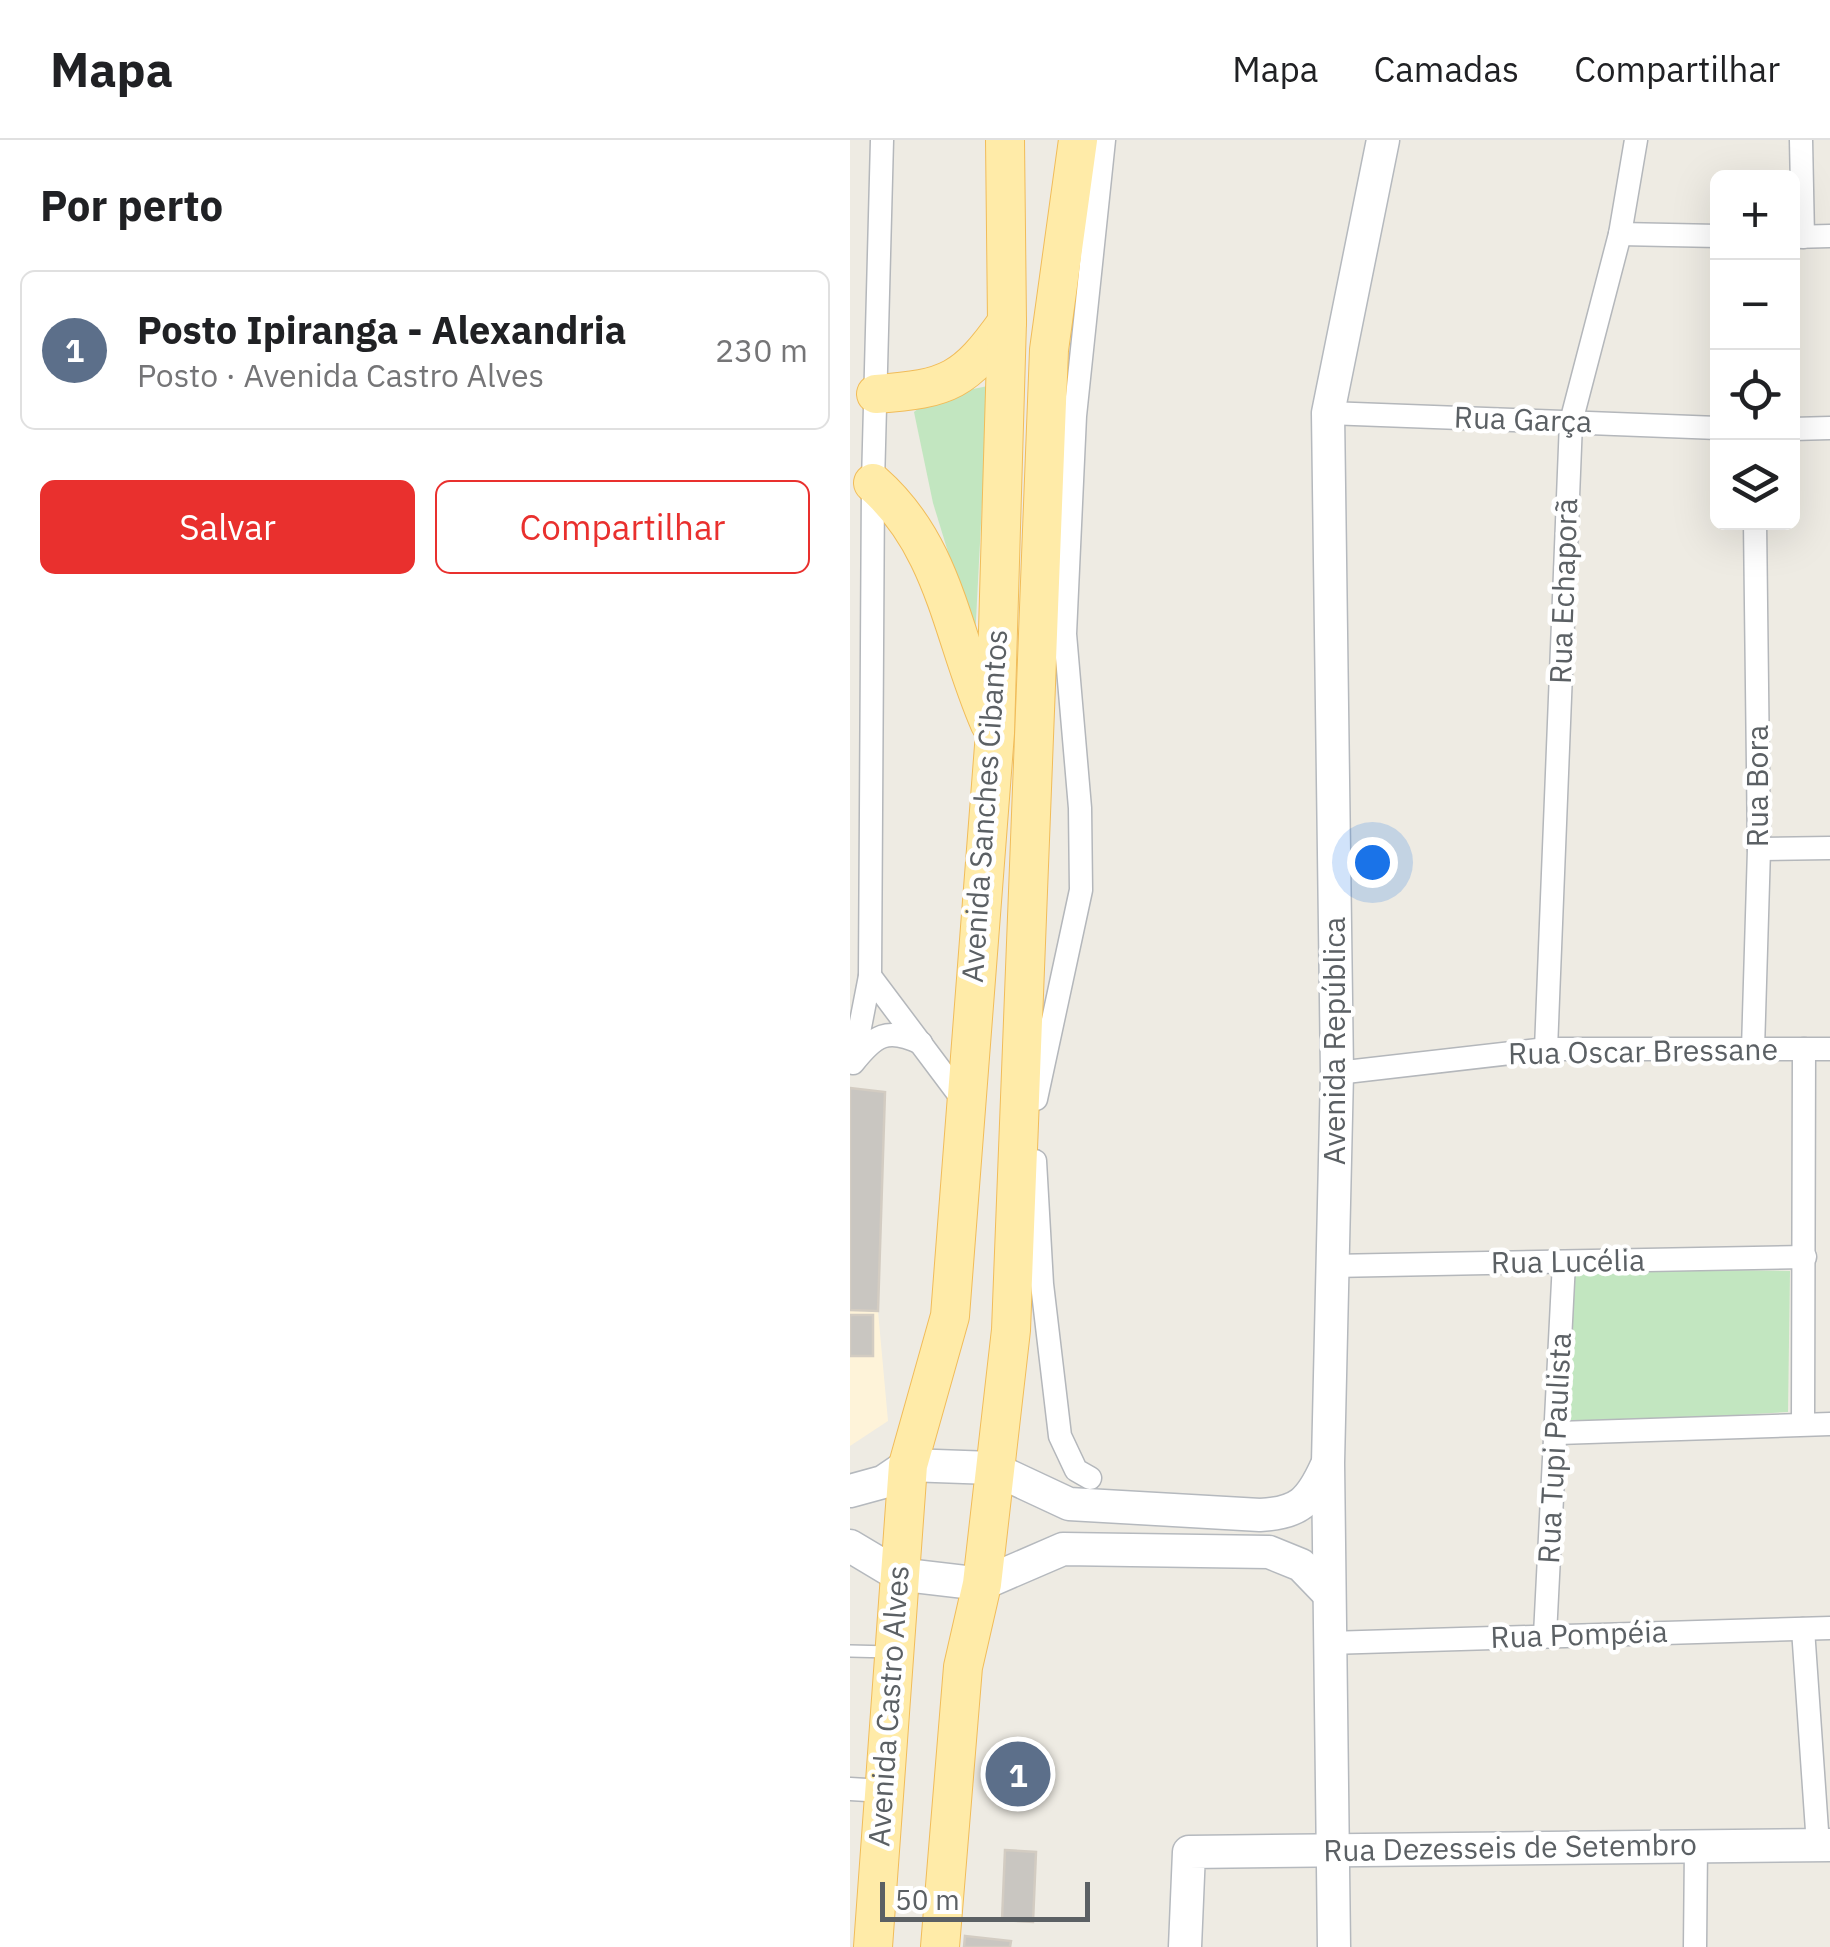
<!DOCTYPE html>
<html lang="pt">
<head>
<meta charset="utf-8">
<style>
	body { margin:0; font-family:"IBM Plex Sans",sans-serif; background:#f2f2f2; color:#202124 }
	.controls { position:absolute; right:30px; top:30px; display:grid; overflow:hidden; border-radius:15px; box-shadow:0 10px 40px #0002 }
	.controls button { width:90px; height:90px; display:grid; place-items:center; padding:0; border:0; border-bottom:2px solid #e0e0e0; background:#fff; color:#202124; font:50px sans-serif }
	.scale { position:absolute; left:30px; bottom:25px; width:210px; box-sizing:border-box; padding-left:10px; border:5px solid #5b6064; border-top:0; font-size:28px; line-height:35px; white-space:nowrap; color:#5b6064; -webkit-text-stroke:8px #fff; paint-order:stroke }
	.you { position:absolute; left:522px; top:722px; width:35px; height:35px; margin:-25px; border:8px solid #fff; border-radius:50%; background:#1a73e8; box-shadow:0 0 0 15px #1a73e833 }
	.badge { display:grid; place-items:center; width:65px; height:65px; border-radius:50%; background:#e9302e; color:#fff; font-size:32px; font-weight:700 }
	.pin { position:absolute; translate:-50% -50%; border:5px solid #fff; box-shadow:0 2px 10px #0006 }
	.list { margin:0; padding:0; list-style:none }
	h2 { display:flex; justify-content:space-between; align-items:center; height:130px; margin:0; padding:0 40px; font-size:42px }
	h2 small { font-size:32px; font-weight:400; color:#757577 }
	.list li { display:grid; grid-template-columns:65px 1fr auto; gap:30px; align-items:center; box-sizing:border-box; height:160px; margin:0 20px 20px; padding:0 20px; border:2px solid #e0e0e0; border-radius:15px }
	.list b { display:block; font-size:38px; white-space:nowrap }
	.list p { margin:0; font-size:32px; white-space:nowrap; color:#757577 }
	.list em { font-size:32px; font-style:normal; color:#757577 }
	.actions { display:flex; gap:20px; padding:30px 40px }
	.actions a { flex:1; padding:22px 0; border:2px solid #e9302e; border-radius:15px; text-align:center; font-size:35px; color:#e9302e }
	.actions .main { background:#e9302e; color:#fff }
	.icon { flex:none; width:55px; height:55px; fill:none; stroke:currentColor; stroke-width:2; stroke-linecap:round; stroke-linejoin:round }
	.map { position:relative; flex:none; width:980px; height:1807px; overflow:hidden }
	header { display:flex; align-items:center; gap:60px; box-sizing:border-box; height:140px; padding:0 50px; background:#fff; border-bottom:2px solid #e0e0e0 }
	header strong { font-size:48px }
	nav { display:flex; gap:55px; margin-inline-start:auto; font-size:35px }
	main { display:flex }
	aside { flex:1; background:#fff }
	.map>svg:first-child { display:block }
</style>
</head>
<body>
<header>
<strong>Mapa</strong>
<nav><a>Mapa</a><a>Camadas</a><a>Compartilhar</a></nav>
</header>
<main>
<aside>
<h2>Por perto<small></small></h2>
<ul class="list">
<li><span class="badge" style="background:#5c6f8a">1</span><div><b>Posto Ipiranga - Alexandria</b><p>Posto · Avenida Castro Alves</p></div><em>230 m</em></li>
</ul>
<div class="actions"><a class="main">Salvar</a><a>Compartilhar</a></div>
</aside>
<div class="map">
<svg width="980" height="1807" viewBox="0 0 980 1807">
	<rect width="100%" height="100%" fill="#eeebe3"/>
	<!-- commercial -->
	<polygon fill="#fef3d9" points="0,1171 28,1171 38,1281 0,1306"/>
	<!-- green -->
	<g fill="#c2e6c0">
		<polygon points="138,246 125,500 83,363 64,272 83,257"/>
		<polygon points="720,1128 940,1131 938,1272 720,1285"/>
	</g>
	<!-- building -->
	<g fill="#c9c6c1" stroke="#d3ccc2" stroke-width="2.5">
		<polygon points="0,948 35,952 28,1171 0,1170"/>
		<rect x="0" y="1175" width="23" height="41"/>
		<polygon points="148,1609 193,1614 189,1658 144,1654"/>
		<polygon points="155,1710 186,1712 183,1782 152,1780"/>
		<polygon points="115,1796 161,1801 160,1807 114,1807"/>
	</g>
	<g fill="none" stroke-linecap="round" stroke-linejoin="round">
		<!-- lane casing -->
		<g stroke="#b4b7bb" stroke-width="14">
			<polyline id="lane" points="0,1511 41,1512"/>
		</g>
		<!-- street casing -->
		<g stroke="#b4b7bb" stroke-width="25">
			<g id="street">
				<path d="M32,0L23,343L20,836L3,923C25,895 37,887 71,903"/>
				<polyline points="951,0 953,97"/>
				<polyline points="770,94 868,96"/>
				<polyline points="942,97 980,96"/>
				<polyline points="478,273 868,288"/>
				<polyline points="942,289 980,288"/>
				<polyline points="909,709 980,708"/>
				<polyline points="20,836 113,960"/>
				<polyline points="696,909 721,282 770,94 786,0"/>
				<polyline points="903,909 909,709 905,382"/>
				<polyline points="487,933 696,909 980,909"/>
				<polyline points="186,959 231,750 230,668 215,494 225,276 254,0"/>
				<polyline points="185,1021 192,1144 210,1296 226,1330 240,1338"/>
				<polyline points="482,1126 955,1117"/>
				<polyline points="953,1284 954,909"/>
				<polyline points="708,1293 980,1284"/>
				<polyline points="953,1489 968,1705"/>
				<polyline points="695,1495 714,1122"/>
				<polyline points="479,1503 980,1488"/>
				<polyline points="0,1649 34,1651"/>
				<polyline points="845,1807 846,1706"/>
			</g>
		</g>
		<!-- secondary casing -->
		<g stroke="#b5b9be" stroke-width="35">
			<g id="secondary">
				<path d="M0,1351L33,1342L58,1325L142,1328L219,1364L410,1375C449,1373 460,1362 476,1327"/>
				<polyline points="0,1406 47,1434 132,1444 213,1409 419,1412 451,1425 478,1453"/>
				<polyline points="335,1807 339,1712 980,1705"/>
				<polyline points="484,1807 478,1323 487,933 478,273 533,0"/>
			</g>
		</g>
		<!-- primary casing -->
		<g stroke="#f1bc59" stroke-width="40">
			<g id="primary">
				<path d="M26,254C99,249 115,241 157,182"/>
				<path d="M23,343C96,407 102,498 140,584"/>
				<polyline points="23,1807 58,1325 100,1176 145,593 157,182 155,0"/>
				<polyline points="90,1807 113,1527 132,1444 161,1190 199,210 228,0"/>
			</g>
		</g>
		<!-- lane -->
		<use href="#lane" stroke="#fff" stroke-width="11"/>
		<!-- street -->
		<use href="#street" stroke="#fff" stroke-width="22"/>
		<!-- secondary -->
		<use href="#secondary" stroke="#fff" stroke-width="32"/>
		<!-- primary -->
		<use href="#primary" stroke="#ffeba8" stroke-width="38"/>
	</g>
	<g text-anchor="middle" stroke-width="9" stroke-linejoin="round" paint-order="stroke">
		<!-- street labels -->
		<g font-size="30" fill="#5b6064" stroke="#fff">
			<text transform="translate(673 280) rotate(2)" y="10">Rua Garça</text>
			<text transform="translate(714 451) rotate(-88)" y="10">Rua Echaporã</text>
			<text transform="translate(908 646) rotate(-90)" y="10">Rua Bora</text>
			<text transform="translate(135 666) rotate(-86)" y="10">Avenida Sanches Cibantos</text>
			<text transform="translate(485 901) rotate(-90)" y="10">Avenida República</text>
			<text transform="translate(793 912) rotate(-1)" y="10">Rua Oscar Bressane</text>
			<text transform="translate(718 1122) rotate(-1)" y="10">Rua Lucélia</text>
			<text transform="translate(705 1308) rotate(-87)" y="10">Rua Tupi Paulista</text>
			<text transform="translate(729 1495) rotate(-2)" y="10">Rua Pompéia</text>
			<text transform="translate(39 1566) rotate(-86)" y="10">Avenida Castro Alves</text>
			<text transform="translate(660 1708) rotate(-1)" y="10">Rua Dezesseis de Setembro</text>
		</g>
	</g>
</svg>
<div class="controls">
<button>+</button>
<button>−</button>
<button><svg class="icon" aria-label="locate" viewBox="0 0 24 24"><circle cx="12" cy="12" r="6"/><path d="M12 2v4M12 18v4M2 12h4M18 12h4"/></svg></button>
<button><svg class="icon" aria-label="layers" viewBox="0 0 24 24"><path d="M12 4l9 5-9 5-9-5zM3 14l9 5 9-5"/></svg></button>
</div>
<div class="scale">50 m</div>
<div class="you"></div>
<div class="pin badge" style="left:168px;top:1634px;background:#5c6f8a">1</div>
</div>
</main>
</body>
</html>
